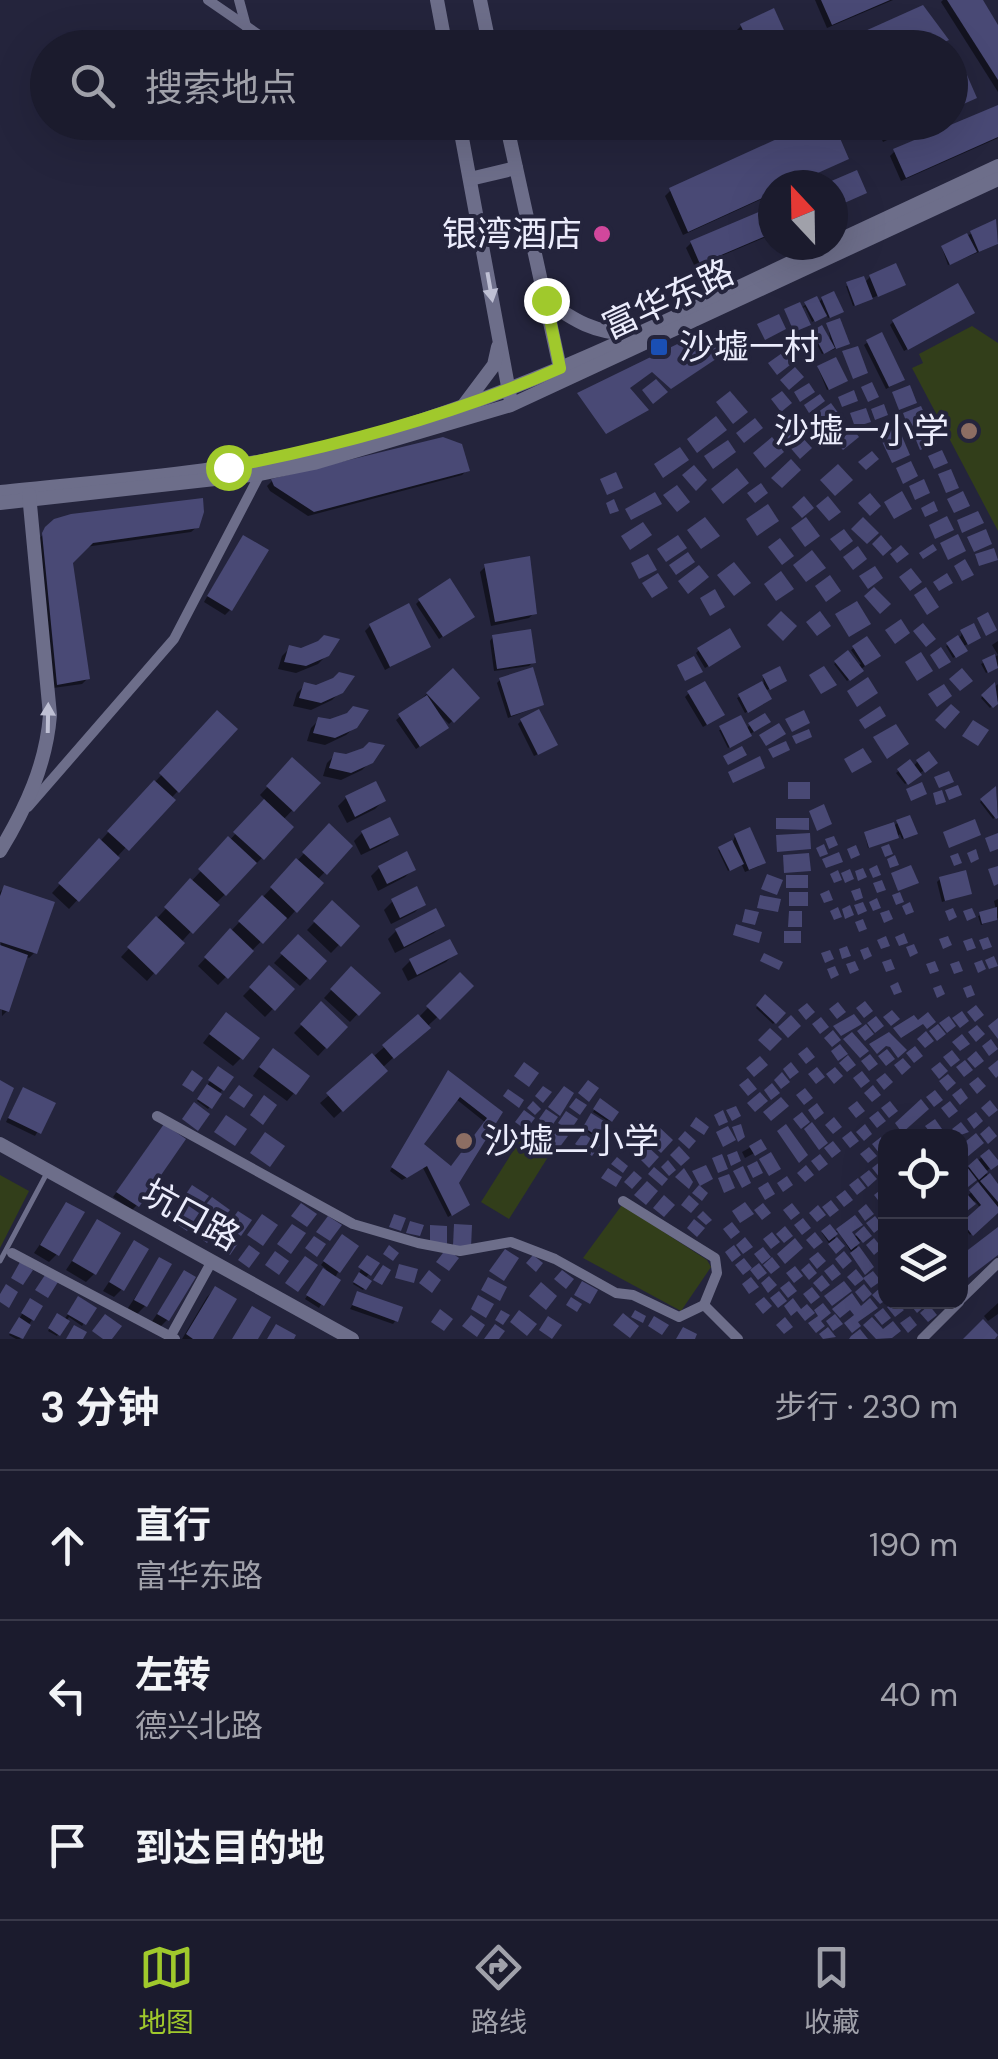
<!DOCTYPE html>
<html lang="zh">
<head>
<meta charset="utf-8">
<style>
	body { margin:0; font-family:"DM Sans","Noto Sans SC",sans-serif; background:#242435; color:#f1f3f6 }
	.controls { position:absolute; right:30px; bottom:30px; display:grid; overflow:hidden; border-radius:20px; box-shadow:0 10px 40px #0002 }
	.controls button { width:90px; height:90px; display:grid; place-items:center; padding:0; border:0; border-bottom:2px solid #393949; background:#1b1b2d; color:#f1f3f6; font:50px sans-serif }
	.compass { position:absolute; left:758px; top:170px; width:90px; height:90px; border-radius:50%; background:#1b1b2d; box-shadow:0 10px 40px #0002; rotate:338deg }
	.stop { position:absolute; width:30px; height:30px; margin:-22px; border:8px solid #a0c92c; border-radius:50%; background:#fff }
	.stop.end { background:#a0c92c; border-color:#fff; box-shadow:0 2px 10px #0008 }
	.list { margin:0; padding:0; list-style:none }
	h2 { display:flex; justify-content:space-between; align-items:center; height:130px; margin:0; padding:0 40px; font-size:42px }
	h2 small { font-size:32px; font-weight:400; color:#a0a1aa }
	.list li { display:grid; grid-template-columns:65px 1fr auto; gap:30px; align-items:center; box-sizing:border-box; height:150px; padding:0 40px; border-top:2px solid #393949 }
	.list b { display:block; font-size:38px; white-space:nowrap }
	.list p { margin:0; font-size:32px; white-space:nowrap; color:#a0a1aa }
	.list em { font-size:32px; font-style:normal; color:#a0a1aa }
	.icon { flex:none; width:55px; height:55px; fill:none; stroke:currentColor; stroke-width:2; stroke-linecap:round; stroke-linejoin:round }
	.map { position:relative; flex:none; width:998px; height:1339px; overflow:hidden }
	.search { position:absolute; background:#1b1b2d; box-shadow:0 10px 40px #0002; left:30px; right:30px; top:30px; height:110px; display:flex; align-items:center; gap:25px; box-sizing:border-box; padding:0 35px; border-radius:55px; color:#a0a1aa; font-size:38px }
	.sheet { height:580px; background:#1b1b2d }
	nav { display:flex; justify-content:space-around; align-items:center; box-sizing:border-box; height:140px; border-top:2px solid #393949; background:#1b1b2d; font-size:28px; color:#a0a1aa }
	nav a { display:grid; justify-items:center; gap:5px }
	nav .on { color:#a0c92c }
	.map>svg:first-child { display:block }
</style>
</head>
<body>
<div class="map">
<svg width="998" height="1339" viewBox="0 0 998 1339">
	<rect width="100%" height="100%" fill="#24243c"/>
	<!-- green -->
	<g fill="#323e1a">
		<polygon points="972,326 998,343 998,531 912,368 923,363 919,354"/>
		<polygon points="520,1140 548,1157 509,1219 481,1202"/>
		<polygon points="0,1175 29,1191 0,1248"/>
		<polygon points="622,1205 707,1260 711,1267 681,1311 583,1258"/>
	</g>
	<!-- shadow -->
	<g fill="#0007" fill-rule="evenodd">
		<polygon points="815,0 893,0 827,28"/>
		<polygon points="943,0 980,0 998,30 998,92 941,2"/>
		<polygon points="741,26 789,48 744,48 736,31"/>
		<polygon points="998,107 998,138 901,181 890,156 894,152"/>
		<polygon points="874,122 925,122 883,142"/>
		<polygon points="846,158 793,185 773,185 773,194 683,235 665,196 670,191"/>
		<polygon points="773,208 773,234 695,267 686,248 691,243"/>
		<polygon points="995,222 998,244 948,265 942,248"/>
		<polygon points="870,277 903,285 853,306 846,286 864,283"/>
		<polygon points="822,299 839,313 828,318 826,313 812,322 805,307 802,308 806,304 818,303"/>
		<polygon points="968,316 904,351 890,325 893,322"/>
		<polygon points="828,325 845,345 822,354 812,335 830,338"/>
		<polygon points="868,342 899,382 886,389 864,345"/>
		<polygon points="818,368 843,382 827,390"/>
		<polygon points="467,470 462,475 308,516 270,491 267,486 272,481"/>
		<polygon points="55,521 197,527 191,532 85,547 70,562 87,679 82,684 53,688 38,540"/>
		<polygon points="239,543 230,610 225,615 204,602"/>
		<polygon points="485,567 534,613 529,618 491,626 480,572"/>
		<polygon points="419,601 468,620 439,639 416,604"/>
		<polygon points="370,626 428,646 385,670 365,631"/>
		<polygon points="962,632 977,639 962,647 965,650 953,658 946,646 961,636"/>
		<polygon points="493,637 533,662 529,666 494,671 490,641"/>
		<polygon points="866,639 877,656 847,681 834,664 848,654 857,666 861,664 851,650"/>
		<polygon points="998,641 998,666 986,673 981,664 998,655 992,645"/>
		<polygon points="290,648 302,650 327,655 318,664 296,673 278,669 282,656"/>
		<polygon points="699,650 735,650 705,668 696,653"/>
		<polygon points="453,672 477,698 449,724 440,715 438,717 442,731 416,749 396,720"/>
		<polygon points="763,678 783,682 765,691 767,700 745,713 737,698 764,683"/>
		<polygon points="500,680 542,705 508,718 497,683"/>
		<polygon points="998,684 998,701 990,708 981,698"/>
		<polygon points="305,685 341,691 332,700 311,710 293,706 297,693"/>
		<polygon points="689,693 718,718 703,727 685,697"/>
		<polygon points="218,714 235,729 69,909 52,893"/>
		<polygon points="319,720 356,726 346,735 325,745 307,741 311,728"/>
		<polygon points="521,721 551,748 534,756 518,724"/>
		<polygon points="766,724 728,748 719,730 746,729 750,725"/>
		<polygon points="335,755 371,761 362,770 341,780 323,776 327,763"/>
		<polygon points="292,761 317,784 283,820 262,858 215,904 147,981 121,957 266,801 260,795"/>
		<polygon points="917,762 934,763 905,784 896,773 910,763 913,767"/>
		<polygon points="996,789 998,815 993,819 980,802"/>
		<polygon points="346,798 383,801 375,809 347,823 338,806"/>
		<polygon points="898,822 913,835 902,839 900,834 894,839 868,848 865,834 893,827"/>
		<polygon points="329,827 350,846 317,880 295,911 288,919 285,917 218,985 198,966"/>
		<polygon points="362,833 396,834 388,842 361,855 354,841"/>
		<polygon points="735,836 759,866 745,872 741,863 728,871 718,850 733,842"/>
		<polygon points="379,868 413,869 405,877 378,891 371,876"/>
		<polygon points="940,879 969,893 942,902 937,882"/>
		<polygon points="5,887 34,953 29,958 25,956 7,1011 2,1016 0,892"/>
		<polygon points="416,890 423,904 415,912 391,924 384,910 392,902"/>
		<polygon points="998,899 998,918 981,925 978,916 996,910 994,901"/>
		<polygon points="332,904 357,926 331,953 307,930"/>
		<polygon points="442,925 434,933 395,953 388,939 396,931"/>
		<polygon points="298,938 324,961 300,986 274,963"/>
		<polygon points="454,954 446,962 408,981 402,969 410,961"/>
		<polygon points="269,969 292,989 265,1017 243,996"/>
		<polygon points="351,969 377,993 350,1022 324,998"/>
		<polygon points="460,975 471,986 382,1068 385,1071 334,1118 320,1103 420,1016"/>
		<polygon points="765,998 783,1013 773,1024 756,1008"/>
		<polygon points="321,1005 345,1027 318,1056 294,1033"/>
		<polygon points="218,1023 241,1058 233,1066 203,1043"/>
		<polygon points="265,1059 294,1093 287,1101 253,1076"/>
		<polygon points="218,1069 231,1078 208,1109 197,1101"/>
		<path d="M445,1076L500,1112L456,1182L463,1208L448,1217L423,1168L402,1180L390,1171ZM456,1099L486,1123L450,1168L420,1145Z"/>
		<polygon points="20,1094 53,1105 35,1136 6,1122"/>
		<polygon points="600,1102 616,1112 596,1137 583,1129 592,1117 603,1124 606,1120 593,1112"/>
		<polygon points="160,1132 137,1205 132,1210 113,1197"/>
		<polygon points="760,1142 764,1148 745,1158 742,1152"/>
		<polygon points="989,1152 997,1163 985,1172 998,1188 998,1210 970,1235 962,1225 981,1209 975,1201 960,1216 960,1203 980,1184 976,1179 965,1187 960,1174"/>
		<polygon points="67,1205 57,1254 49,1262 34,1253"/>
		<polygon points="855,1218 848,1232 853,1238 864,1230 869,1236 855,1244 871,1267 864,1273 838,1231 833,1235 842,1246 835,1252 822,1233 829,1228 834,1233"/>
		<polygon points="98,1222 94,1274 86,1282 66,1270"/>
		<polygon points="339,1241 338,1272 319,1308 305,1299 326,1269 321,1265"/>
		<polygon points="135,1243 122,1289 114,1297 103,1291"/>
		<polygon points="367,1258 369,1274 364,1279 369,1282 363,1290 353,1284"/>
		<polygon points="160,1260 145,1306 137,1314 128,1308"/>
		<polygon points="184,1273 167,1320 159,1328 151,1323"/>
		<polygon points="215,1289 210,1339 182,1339 207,1297"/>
		<polygon points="358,1294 396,1320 393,1324 350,1309"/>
		<polygon points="78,1299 93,1308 82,1326 69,1317 57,1336 48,1331 56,1318 64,1320"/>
		<polygon points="29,1303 40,1307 20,1339 16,1339 9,1335"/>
		<polygon points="998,1303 998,1314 988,1321 984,1316"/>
	</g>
	<!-- building -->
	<g fill="#494975" fill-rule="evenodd">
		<polygon points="821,0 890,0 832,25"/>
		<polygon points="947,0 983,0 998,25 998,80"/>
		<polygon points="923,5 949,40 931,48 848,48 845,40"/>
		<polygon points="774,8 792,48 751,48 740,24"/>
		<polygon points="960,59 977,98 950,110 950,63"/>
		<polygon points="998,105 998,137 906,178 893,149"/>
		<polygon points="814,122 833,122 849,159 791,185 773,185 773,193 688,232 669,188"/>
		<polygon points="881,122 923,122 888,139"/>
		<polygon points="857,170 867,193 833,208 833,185 822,185"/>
		<polygon points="773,206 773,233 700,264 690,241"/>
		<polygon points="996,219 998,244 979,252 970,231"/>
		<polygon points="967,233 977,252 950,265 941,246"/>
		<polygon points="896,263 906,285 878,297 869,275"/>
		<polygon points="864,276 873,299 855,306 846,282"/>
		<polygon points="958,283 975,313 908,350 892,320"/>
		<polygon points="834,291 844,312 830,318 821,297"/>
		<polygon points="817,296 827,316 815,322 804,302"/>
		<polygon points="800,302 811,325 794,332 784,309"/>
		<polygon points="779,314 786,329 765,340 757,324"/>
		<polygon points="840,318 850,344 836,349 826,323"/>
		<polygon points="822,325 835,348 824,354 812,331"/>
		<polygon points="704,331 720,341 722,355 671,389 652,372 630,388 649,410 606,434 577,393"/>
		<polygon points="882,332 905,380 889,387 866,340"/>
		<polygon points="858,346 868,373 853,379 842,351"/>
		<polygon points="785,351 794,362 777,375 768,363"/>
		<polygon points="836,357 848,381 829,390 817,366"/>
		<polygon points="795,367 804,377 789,390 780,380"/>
		<polygon points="656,379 668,392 653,404 642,390"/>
		<polygon points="872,382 879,397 868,402 861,387"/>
		<polygon points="809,383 815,392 800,402 794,392"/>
		<polygon points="910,385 917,403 899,410 892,392"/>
		<polygon points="854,390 858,401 842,407 838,397"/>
		<polygon points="730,391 748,412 733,424 716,402"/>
		<polygon points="782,391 792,403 781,412 771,399"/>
		<polygon points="820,394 825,401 809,413 804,405"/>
		<polygon points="831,403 839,414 826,423 818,412"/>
		<polygon points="884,404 888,415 875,420 871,409"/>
		<polygon points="921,406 928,421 909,429 903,413"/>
		<polygon points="866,408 871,422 855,427 850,413"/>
		<polygon points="716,416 727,430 697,453 687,439"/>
		<polygon points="755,418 763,428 744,443 736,433"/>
		<polygon points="840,419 846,427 837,434 830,426"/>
		<polygon points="792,424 797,430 788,439 783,432"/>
		<polygon points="898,427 910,455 892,463 879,435"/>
		<polygon points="931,428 937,444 920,450 914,435"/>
		<polygon points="853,429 859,437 843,450 837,443"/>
		<polygon points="800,435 812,448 800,459 788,445"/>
		<polygon points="443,437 462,444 470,471 314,512 274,486 271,479"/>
		<polygon points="772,437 784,452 765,468 753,453"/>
		<polygon points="728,440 736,452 713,469 704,456"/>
		<polygon points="680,447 689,460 663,478 654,464"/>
		<polygon points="942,450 948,463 934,469 928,456"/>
		<polygon points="872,451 879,459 866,470 858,462"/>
		<polygon points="791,459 801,470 782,488 771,478"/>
		<polygon points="911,461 918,476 903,484 896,468"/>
		<polygon points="838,464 853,480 835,496 820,480"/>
		<polygon points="694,465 707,480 696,491 682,475"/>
		<polygon points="737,468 749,483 723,504 711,489"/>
		<polygon points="951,469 959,488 946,493 938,474"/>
		<polygon points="616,472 623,488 607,495 600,479"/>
		<polygon points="924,479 930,493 915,500 909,486"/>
		<polygon points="761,483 768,493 755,503 747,493"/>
		<polygon points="677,485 690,502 677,512 663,495"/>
		<polygon points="902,491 912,509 894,519 884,502"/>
		<polygon points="963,491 970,506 954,513 947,499"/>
		<polygon points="655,492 662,504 631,520 625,509"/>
		<polygon points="870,493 881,506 870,516 858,503"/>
		<polygon points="804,496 814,508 802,518 792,507"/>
		<polygon points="828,496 841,512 829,521 816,506"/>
		<polygon points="203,498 204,512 199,528 93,543 73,563 90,679 57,685 42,533 45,527 54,519 71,514"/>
		<polygon points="614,499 619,511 610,514 606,503"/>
		<polygon points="934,501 938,511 925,517 921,508"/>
		<polygon points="768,504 779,521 757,536 746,519"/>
		<polygon points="978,511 984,523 962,533 957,520"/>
		<polygon points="947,516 954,530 935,539 929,525"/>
		<polygon points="705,517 720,536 701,549 687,530"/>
		<polygon points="806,517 820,536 805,547 791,528"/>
		<polygon points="863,517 879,533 867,544 851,529"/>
		<polygon points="643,522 652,535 630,550 621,536"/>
		<polygon points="844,529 853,541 840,551 830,539"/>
		<polygon points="986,529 992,544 974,552 967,537"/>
		<polygon points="958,534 966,551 948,560 940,543"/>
		<polygon points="243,535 269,550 232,611 207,596"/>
		<polygon points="678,535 687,548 666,562 657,549"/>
		<polygon points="881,535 892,548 883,556 872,544"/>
		<polygon points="780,538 794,556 782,565 768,547"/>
		<polygon points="933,544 937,550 923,559 919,553"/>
		<polygon points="901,545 909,554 897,563 890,554"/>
		<polygon points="858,546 867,559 853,570 843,557"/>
		<polygon points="994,548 998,560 979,566 975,554"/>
		<polygon points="812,550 826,568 806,582 793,565"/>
		<polygon points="688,552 695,562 676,575 669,565"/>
		<polygon points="648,554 657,570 639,579 631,563"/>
		<polygon points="530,556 537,614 495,622 484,564"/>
		<polygon points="965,559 974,575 962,581 954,566"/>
		<polygon points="734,562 751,583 734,596 717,575"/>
		<polygon points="699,565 709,577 688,594 678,581"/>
		<polygon points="875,566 883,578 868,589 859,576"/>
		<polygon points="911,568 922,582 910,591 899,577"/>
		<polygon points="781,571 794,589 776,601 764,584"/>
		<polygon points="658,573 668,588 652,598 642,583"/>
		<polygon points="947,573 953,583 939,591 933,582"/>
		<polygon points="830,575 841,591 826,602 815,586"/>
		<polygon points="450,578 475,617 443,637 418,599"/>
		<polygon points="874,587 891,604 880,614 864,596"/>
		<polygon points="926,587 939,607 927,615 914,595"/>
		<polygon points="715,589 725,607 710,616 700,598"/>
		<polygon points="857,601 871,624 849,637 835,614"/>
		<polygon points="409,603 431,647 390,667 369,624"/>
		<polygon points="781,611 797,626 783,641 767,625"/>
		<polygon points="820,611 831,626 817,636 806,622"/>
		<polygon points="988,612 997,630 986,636 977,618"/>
		<polygon points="901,619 910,633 895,644 885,630"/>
		<polygon points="923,623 936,639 926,647 913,631"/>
		<polygon points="974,623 981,638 968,645 960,630"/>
		<polygon points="730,628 741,647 709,667 697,648"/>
		<polygon points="531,629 536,663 497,669 492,635"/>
		<polygon points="324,635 340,639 329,656 306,666 284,662 289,645 301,648 318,641"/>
		<polygon points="958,635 968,651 956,658 946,643"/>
		<polygon points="867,636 881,656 865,666 852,646"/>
		<polygon points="941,647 951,662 939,669 930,655"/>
		<polygon points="848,650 864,671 850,681 834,661"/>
		<polygon points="921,652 933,671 917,681 905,662"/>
		<polygon points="995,654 998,668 988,673 982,660"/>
		<polygon points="694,656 703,672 685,681 677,665"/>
		<polygon points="780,666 787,681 770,690 762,675"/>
		<polygon points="824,666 837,685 821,694 809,675"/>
		<polygon points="533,667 544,705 511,716 499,678"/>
		<polygon points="453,668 480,698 454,723 426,693"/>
		<polygon points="962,668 973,681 960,691 949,679"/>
		<polygon points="339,672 355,676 343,693 321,703 299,698 304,682 316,685 333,678"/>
		<polygon points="868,677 878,693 857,707 847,691"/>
		<polygon points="705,681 725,715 707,725 687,691"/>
		<polygon points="762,681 772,699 748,713 738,694"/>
		<polygon points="995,682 998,704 993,708 981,695"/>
		<polygon points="944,684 952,696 937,707 928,694"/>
		<polygon points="427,695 449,728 420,747 398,714"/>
		<polygon points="951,704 960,712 945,729 935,720"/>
		<polygon points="353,706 369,710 357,728 335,738 313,733 318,717 330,719 347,713"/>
		<polygon points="880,706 886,716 865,729 859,720"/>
		<polygon points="539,709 558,745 538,755 520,719"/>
		<polygon points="217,710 238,729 179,793 159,773"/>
		<polygon points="804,710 810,723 792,732 785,719"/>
		<polygon points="765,713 771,722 754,732 748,723"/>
		<polygon points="741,715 752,736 730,748 719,726"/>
		<polygon points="973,720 989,730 978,746 962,736"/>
		<polygon points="779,723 786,734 766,746 759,735"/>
		<polygon points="896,724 909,744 887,759 873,737"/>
		<polygon points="809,729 812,737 796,744 792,736"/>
		<polygon points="786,741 790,750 773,758 768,749"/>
		<polygon points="369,742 385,745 373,763 351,773 329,768 334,752 346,754 363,748"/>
		<polygon points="742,746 747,755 728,765 723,756"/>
		<polygon points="863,748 872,762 852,773 844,759"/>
		<polygon points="929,751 938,763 925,773 916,760"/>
		<polygon points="760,756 765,768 733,783 728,772"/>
		<polygon points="292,757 321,783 294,812 266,786"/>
		<polygon points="910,759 922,775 908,785 897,769"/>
		<polygon points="949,771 954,782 939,788 934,777"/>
		<polygon points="154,780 176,800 129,851 107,831"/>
		<polygon points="376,781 386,801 355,817 345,796"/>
		<rect x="788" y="782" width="22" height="17"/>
		<polygon points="922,782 927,794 911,801 906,789"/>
		<polygon points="958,785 962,795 949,800 945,790"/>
		<polygon points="996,786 998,818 996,819 980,799"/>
		<polygon points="942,790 946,802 936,805 933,793"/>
		<polygon points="264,799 294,827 264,860 233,832"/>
		<polygon points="824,804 832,824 817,831 809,811"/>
		<polygon points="910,815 918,834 904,839 896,820"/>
		<polygon points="390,817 399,835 370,849 361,831"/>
		<polygon points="776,818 809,818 809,830 776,829"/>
		<polygon points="975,819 981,835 949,848 943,832"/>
		<polygon points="894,822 899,838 869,848 864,832"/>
		<polygon points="329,823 353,846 327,875 302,852"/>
		<polygon points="750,827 766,863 749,870 734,834"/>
		<polygon points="810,833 811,849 777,852 776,835"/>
		<polygon points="998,833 998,849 990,852 985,838"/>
		<polygon points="228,836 257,863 226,896 198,869"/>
		<polygon points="834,836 838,845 829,849 825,839"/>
		<polygon points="99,838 120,858 79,902 58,883"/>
		<polygon points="732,840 744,864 730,871 718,847"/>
		<polygon points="824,844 828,854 820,857 816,848"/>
		<polygon points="889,844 893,854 885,857 881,847"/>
		<polygon points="856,845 860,855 851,859 847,849"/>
		<polygon points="976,849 979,859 971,863 967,853"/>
		<polygon points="407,851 416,870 387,884 378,866"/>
		<polygon points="839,852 843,862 826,868 822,859"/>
		<polygon points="809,853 811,871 784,873 783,855"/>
		<polygon points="958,853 962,863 954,866 950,856"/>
		<polygon points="895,855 899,865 890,868 887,859"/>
		<polygon points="296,858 324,883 297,913 270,887"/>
		<polygon points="877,865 881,875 873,878 869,869"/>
		<polygon points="911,865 919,883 898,891 891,873"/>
		<polygon points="998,866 998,884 994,886 988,869"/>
		<polygon points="863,868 867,877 858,881 855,871"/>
		<polygon points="850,869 854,879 845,883 841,873"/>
		<polygon points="838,870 842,880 834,883 830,874"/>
		<polygon points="966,870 972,894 945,901 939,877"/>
		<polygon points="767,874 783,880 777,895 761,889"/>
		<rect x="786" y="875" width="22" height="13"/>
		<polygon points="190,878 220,905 193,934 164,907"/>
		<polygon points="882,880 886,890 877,893 873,883"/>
		<polygon points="4,885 55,902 37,954 0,942 0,896"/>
		<polygon points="417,886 426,905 400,918 391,899"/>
		<polygon points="860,888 863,898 855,901 851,891"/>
		<polygon points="829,890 833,900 824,903 820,894"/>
		<rect x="789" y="892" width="19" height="14"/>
		<polygon points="900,892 904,902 896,905 892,895"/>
		<polygon points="262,895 287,918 263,944 238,921"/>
		<polygon points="760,895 781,899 778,912 757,908"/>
		<polygon points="877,898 881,908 873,911 869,902"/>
		<polygon points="332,900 360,926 341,947 313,921"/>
		<polygon points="863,902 867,911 858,915 854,905"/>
		<polygon points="910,902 914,912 906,915 902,906"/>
		<polygon points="850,905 854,915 845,919 842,909"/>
		<polygon points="838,907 842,917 834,920 830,911"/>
		<polygon points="997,907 997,920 982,924 979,912"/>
		<polygon points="436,908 445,926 404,947 395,929"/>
		<polygon points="953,908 957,917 949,921 945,911"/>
		<polygon points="972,908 976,917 967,921 963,911"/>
		<polygon points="745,909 759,912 755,925 742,922"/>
		<polygon points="889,910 893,919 884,923 880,913"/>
		<polygon points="789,911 802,911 802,927 788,927"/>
		<polygon points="156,916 185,943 156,975 127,947"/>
		<polygon points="863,919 867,929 859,932 855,922"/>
		<polygon points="736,924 762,932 759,943 733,935"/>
		<polygon points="230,928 254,951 228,979 204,957"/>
		<rect x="784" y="931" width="17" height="12"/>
		<polygon points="904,933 908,943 899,946 895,937"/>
		<polygon points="298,934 327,961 310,980 280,953"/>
		<polygon points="886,936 890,946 881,949 877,940"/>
		<polygon points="948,936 952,945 943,949 939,939"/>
		<polygon points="988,937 992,947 983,950 979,940"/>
		<polygon points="972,938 976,948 967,951 963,941"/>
		<polygon points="450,939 458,954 417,975 409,959"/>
		<polygon points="914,944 918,953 910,957 906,947"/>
		<polygon points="0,945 28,955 9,1012 0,1009"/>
		<polygon points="847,946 851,956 842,959 839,949"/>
		<polygon points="868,947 872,956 864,960 860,950"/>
		<polygon points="830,950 834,959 825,963 821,953"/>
		<polygon points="764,953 783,962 779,970 760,961"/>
		<polygon points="994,956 998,966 989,969 985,960"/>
		<polygon points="891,959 895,969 886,972 882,962"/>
		<polygon points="982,960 986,969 978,973 974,963"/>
		<polygon points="855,961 859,970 850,974 846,964"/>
		<polygon points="935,961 939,971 930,974 926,964"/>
		<polygon points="959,961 963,971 954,974 950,964"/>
		<polygon points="269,965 295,989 275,1011 249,987"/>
		<polygon points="351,966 381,993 359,1016 330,989"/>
		<polygon points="835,966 839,975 831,979 827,969"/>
		<polygon points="460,972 474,986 440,1020 426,1006"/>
		<polygon points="898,982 902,992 894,995 890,986"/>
		<polygon points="941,985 945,994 937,998 933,988"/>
		<polygon points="971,985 975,995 967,998 963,988"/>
		<polygon points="765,994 786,1013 776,1024 756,1005"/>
		<polygon points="321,1001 348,1027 327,1049 300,1024"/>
		<polygon points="865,1001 873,1011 864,1018 856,1008"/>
		<polygon points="838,1002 846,1012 837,1019 829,1009"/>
		<polygon points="807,1003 815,1012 806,1020 798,1010"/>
		<polygon points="976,1005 984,1015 975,1022 967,1012"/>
		<polygon points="892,1010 900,1019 891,1026 883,1017"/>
		<polygon points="962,1011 969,1021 960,1028 952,1018"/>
		<polygon points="226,1012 260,1038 243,1060 209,1034"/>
		<polygon points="928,1012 936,1022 927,1029 923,1024 901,1038 893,1028 914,1015 918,1020"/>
		<polygon points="418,1014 431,1028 394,1059 382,1045"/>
		<polygon points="854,1014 862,1024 841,1036 833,1026"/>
		<polygon points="791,1015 801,1026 788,1038 778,1027"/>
		<polygon points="876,1016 884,1026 875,1033 867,1023"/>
		<polygon points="949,1016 956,1026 947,1033 939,1023"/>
		<polygon points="821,1017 829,1027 820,1034 812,1024"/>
		<polygon points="998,1018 998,1039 988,1026"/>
		<polygon points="866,1024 874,1034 865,1041 857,1031"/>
		<polygon points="938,1024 946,1034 937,1041 929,1031"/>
		<polygon points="977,1025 985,1034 976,1042 968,1032"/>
		<polygon points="770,1028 782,1039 770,1051 758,1040"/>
		<polygon points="833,1030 841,1040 832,1047 824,1038"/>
		<polygon points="926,1031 934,1041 925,1048 917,1039"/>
		<polygon points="852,1032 869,1051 860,1058 843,1039"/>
		<polygon points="889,1032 907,1050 898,1058 890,1047 886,1046 877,1054 869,1044"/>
		<polygon points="962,1034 970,1044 960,1051 952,1042"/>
		<polygon points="991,1039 998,1049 989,1056 982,1046"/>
		<polygon points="840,1044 848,1054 838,1061 831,1051"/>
		<polygon points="915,1046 923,1056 914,1063 906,1053"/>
		<polygon points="807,1047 815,1057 806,1064 798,1054"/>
		<polygon points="273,1048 310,1076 296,1095 259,1067"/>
		<polygon points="887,1049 895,1059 886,1066 878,1056"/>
		<polygon points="952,1050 960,1060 951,1067 943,1057"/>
		<polygon points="976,1051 984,1061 975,1068 967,1059"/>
		<polygon points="372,1053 388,1071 343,1112 326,1093"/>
		<polygon points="870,1054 878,1064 869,1071 861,1061"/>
		<polygon points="848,1055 856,1065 847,1072 839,1063"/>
		<polygon points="760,1056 768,1065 754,1077 746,1068"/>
		<polygon points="903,1058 911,1067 902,1075 894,1065"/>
		<polygon points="965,1060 973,1070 964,1077 956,1067"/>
		<polygon points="998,1060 998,1076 996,1078 988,1068"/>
		<polygon points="524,1062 539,1073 529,1087 514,1076"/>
		<polygon points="791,1062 799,1072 790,1079 783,1069"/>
		<polygon points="940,1062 948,1071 939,1079 931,1069"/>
		<polygon points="218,1066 234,1077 224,1091 208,1080"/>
		<polygon points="817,1067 825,1077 816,1084 808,1074"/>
		<polygon points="835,1067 843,1076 834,1084 826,1074"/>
		<polygon points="192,1070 203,1078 193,1092 182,1085"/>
		<path d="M448,1070L503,1112L459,1183L470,1205L452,1216L427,1166L407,1178L391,1167ZM460,1097L487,1118L451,1166L424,1144Z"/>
		<polygon points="862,1071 870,1081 861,1088 853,1078"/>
		<polygon points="782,1072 790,1082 781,1089 774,1080"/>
		<polygon points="885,1073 893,1082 884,1090 876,1080"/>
		<polygon points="948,1074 956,1083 947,1091 939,1081"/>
		<polygon points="978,1077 986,1086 977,1094 969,1084"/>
		<polygon points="748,1078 757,1089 748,1096 739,1085"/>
		<polygon points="0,1080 14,1088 0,1121"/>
		<polygon points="588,1080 599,1088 589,1102 578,1093"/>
		<polygon points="772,1083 780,1093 771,1100 764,1090"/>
		<polygon points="207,1084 222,1094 212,1109 197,1099"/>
		<polygon points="239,1085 253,1095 244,1108 229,1098"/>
		<polygon points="873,1085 881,1095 872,1102 864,1093"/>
		<polygon points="543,1086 552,1092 543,1103 535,1096"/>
		<polygon points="564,1086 574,1093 560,1116 548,1107"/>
		<polygon points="23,1087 56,1103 41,1134 8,1118"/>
		<polygon points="805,1088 813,1098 804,1105 796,1095"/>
		<polygon points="961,1088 968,1098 960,1105 952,1095"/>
		<polygon points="508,1089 524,1100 519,1108 503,1096"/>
		<polygon points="935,1090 943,1100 934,1107 926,1097"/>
		<polygon points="760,1092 768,1101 755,1112 747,1103"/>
		<polygon points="264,1095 277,1105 263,1125 250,1115"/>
		<polygon points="781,1097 789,1106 771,1121 763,1112"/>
		<polygon points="576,1098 587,1105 580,1115 569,1107"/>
		<polygon points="600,1098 619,1112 612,1122 593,1109"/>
		<polygon points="921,1099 929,1109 902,1133 895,1123"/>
		<polygon points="990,1100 998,1110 989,1117 981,1108"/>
		<polygon points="533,1101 541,1109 535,1115 527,1108"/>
		<polygon points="857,1101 865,1111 856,1118 848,1108"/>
		<polygon points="890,1101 898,1111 889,1118 881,1108"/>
		<polygon points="950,1101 958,1111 949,1118 941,1108"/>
		<polygon points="194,1102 210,1114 198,1131 182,1119"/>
		<polygon points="817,1103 824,1113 815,1120 808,1110"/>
		<polygon points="736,1106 741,1116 732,1121 726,1110"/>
		<polygon points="546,1109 558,1117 551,1127 539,1119"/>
		<polygon points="524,1110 535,1118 526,1130 515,1122"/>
		<polygon points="723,1110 728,1122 719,1126 714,1115"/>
		<polygon points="566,1111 578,1119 570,1131 558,1123"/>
		<polygon points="878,1111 886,1121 877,1128 869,1118"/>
		<polygon points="802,1112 810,1122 801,1129 793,1119"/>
		<polygon points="976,1112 983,1121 974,1129 967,1119"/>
		<polygon points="591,1113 607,1123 599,1137 583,1127"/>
		<polygon points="226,1115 247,1129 235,1146 214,1132"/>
		<polygon points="696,1117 709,1127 704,1135 690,1126"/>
		<polygon points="834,1117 842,1127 833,1134 825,1125"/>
		<polygon points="935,1119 942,1129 933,1136 925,1126"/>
		<polygon points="638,1120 649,1128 641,1138 630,1130"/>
		<polygon points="812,1122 828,1143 819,1150 804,1129"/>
		<polygon points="961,1122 969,1132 958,1136 952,1129"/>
		<polygon points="164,1124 186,1139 139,1207 116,1192"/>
		<polygon points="741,1124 745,1137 738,1142 732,1127"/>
		<polygon points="786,1124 808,1155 799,1163 777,1131"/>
		<polygon points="865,1124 872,1134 864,1141 856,1132"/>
		<polygon points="658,1126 673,1140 661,1153 646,1139"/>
		<polygon points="728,1126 736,1140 723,1147 716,1132"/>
		<polygon points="989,1126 997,1136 988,1144 980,1134"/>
		<polygon points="556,1127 568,1136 559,1148 547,1139"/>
		<polygon points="685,1131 696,1141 689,1149 678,1139"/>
		<polygon points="851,1131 859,1141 850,1148 842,1138"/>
		<polygon points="265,1132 285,1146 270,1167 250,1153"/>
		<polygon points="583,1133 600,1145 592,1156 575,1144"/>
		<polygon points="976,1133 984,1143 966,1158 960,1146"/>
		<polygon points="625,1134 634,1142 627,1149 618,1141"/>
		<polygon points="881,1137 886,1149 880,1154 872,1144"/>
		<polygon points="761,1139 767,1149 755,1156 749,1146"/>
		<polygon points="833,1141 841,1151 832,1158 824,1148"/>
		<polygon points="646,1145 659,1157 649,1168 636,1155"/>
		<polygon points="679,1146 690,1158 681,1166 670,1155"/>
		<polygon points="869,1147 877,1156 868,1163 860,1154"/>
		<polygon points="989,1149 998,1160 998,1165 991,1170 980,1156"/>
		<polygon points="737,1151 741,1161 731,1166 727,1155"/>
		<polygon points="771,1152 781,1169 769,1176 759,1159"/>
		<polygon points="722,1154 728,1169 718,1173 712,1158"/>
		<polygon points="820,1154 828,1164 819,1171 811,1161"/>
		<polygon points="617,1157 628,1166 623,1173 611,1164"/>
		<polygon points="977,1158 988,1172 979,1180 968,1166"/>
		<polygon points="668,1160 676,1170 669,1176 661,1167"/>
		<polygon points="757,1161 763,1173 753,1178 747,1166"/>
		<polygon points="881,1161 886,1174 880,1178 872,1168"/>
		<polygon points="706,1165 713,1179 700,1186 692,1171"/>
		<polygon points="806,1165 814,1175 805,1182 797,1173"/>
		<polygon points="743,1166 751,1183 742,1188 733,1171"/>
		<polygon points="654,1167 668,1179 662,1186 648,1174"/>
		<polygon points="967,1167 977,1180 968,1187 960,1178 960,1171"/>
		<polygon points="608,1168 622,1177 616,1187 601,1178"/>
		<polygon points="684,1168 693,1182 689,1189 675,1177"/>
		<polygon points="869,1170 877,1179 868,1187 860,1177"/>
		<polygon points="634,1171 642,1178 632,1189 624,1182"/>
		<polygon points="990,1173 998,1184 998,1202 980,1181"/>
		<polygon points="729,1174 735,1188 724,1193 718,1178"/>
		<polygon points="787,1176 793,1185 783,1192 777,1183"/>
		<polygon points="858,1178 866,1188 857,1195 849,1185"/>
		<polygon points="647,1181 658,1191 646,1205 634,1195"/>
		<polygon points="768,1182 775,1194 765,1200 758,1188"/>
		<polygon points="978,1182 998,1207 998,1213 973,1236 962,1222 981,1205 969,1190"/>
		<polygon points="192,1185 209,1196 202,1205 186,1194"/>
		<polygon points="699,1185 708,1193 702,1201 692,1193"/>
		<polygon points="960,1186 976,1204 967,1211 960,1203"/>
		<polygon points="883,1188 886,1202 882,1205 874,1195"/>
		<polygon points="845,1190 853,1200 844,1207 836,1197"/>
		<polygon points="664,1195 675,1205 664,1217 653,1208"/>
		<polygon points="689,1195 699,1204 691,1213 681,1205"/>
		<polygon points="212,1197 230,1210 221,1221 203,1208"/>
		<polygon points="831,1200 839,1210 830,1217 822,1207"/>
		<polygon points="66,1202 85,1212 59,1256 40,1245"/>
		<polygon points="745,1202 754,1214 740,1223 732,1211"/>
		<polygon points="301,1203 317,1214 307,1227 291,1216"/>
		<polygon points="763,1203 771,1213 762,1220 754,1210"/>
		<polygon points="792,1203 800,1213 791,1220 783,1210"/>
		<polygon points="186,1204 199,1213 187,1231 174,1222"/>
		<polygon points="866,1204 874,1214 865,1221 858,1211"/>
		<polygon points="818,1205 826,1215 817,1222 809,1213"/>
		<polygon points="238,1211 252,1220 241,1236 227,1226"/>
		<polygon points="703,1211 712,1220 706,1225 697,1217"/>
		<polygon points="262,1214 278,1225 263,1246 247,1235"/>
		<polygon points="394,1214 406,1218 401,1231 389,1227"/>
		<polygon points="855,1215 863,1225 852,1232 860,1243 851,1250 836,1229"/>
		<polygon points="328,1216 342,1225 330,1241 316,1232"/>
		<polygon points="875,1216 883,1226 874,1233 866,1223"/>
		<polygon points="803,1218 811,1228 802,1235 794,1225"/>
		<polygon points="97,1219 121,1233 96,1275 72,1261"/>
		<polygon points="694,1219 705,1228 697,1237 687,1228"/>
		<polygon points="206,1220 218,1228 207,1243 196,1235"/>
		<polygon points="410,1221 424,1225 420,1236 406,1233"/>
		<polygon points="732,1222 740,1232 731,1239 723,1229"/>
		<polygon points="292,1224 306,1233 291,1254 277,1244"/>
		<polygon points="454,1224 472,1225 471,1248 453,1246"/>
		<polygon points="830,1224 838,1234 829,1241 821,1231"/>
		<polygon points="430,1225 447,1226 447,1244 430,1244"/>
		<polygon points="785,1226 793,1236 784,1243 776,1234"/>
		<polygon points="864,1226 872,1236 863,1243 855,1234"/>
		<polygon points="998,1227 998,1255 960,1284 960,1256"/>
		<polygon points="772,1232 780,1242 771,1249 763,1239"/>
		<polygon points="815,1232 823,1242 814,1249 806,1240"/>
		<polygon points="227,1234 239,1242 230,1255 218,1247"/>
		<polygon points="342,1234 359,1246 340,1273 323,1261"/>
		<polygon points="314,1236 326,1244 317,1257 305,1248"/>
		<polygon points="745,1237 753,1247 743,1254 736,1245"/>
		<polygon points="837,1237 845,1246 836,1254 828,1244"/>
		<polygon points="795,1238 803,1248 785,1264 777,1254"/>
		<polygon points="874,1238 882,1248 874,1255 866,1245"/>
		<polygon points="134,1240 149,1249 124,1291 109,1282"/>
		<polygon points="249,1245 260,1253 249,1268 238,1260"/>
		<polygon points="389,1245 399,1253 393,1261 383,1254"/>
		<polygon points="734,1245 741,1255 732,1262 725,1252"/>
		<polygon points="859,1246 874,1267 865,1275 850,1253"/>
		<polygon points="763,1247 771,1257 762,1264 754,1254"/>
		<polygon points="446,1249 459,1258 449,1271 436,1262"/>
		<polygon points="505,1249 519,1258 504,1281 489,1271"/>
		<polygon points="275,1251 289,1261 279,1275 265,1265"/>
		<polygon points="844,1251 852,1261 843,1269 835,1259"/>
		<polygon points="818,1252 826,1261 817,1269 809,1259"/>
		<polygon points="367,1255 380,1263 371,1276 358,1267"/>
		<polygon points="533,1255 543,1263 536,1272 526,1263"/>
		<polygon points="305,1256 318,1265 298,1292 285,1283"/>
		<polygon points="159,1257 172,1264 147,1307 134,1300"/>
		<polygon points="772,1257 780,1267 771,1274 763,1265"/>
		<polygon points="744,1258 752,1268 743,1275 735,1265"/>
		<polygon points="20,1262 33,1270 23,1285 11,1278"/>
		<polygon points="759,1263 767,1273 758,1280 750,1270"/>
		<polygon points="809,1263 817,1273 809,1280 801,1270"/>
		<polygon points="399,1264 418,1269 414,1283 395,1278"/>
		<polygon points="833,1264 841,1274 832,1281 824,1271"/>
		<polygon points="383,1265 391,1270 382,1285 373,1280"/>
		<polygon points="795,1266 803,1276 794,1283 786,1273"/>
		<polygon points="323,1268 341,1280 324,1306 306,1295"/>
		<polygon points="856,1269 864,1279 855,1286 847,1277"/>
		<polygon points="184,1270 196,1277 169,1321 157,1314"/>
		<polygon points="429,1270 441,1280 432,1293 419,1283"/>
		<polygon points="562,1270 574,1279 566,1289 554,1279"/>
		<polygon points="873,1271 881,1281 871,1288 863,1278"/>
		<polygon points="359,1272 372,1281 366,1290 353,1282"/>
		<polygon points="45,1275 58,1282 48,1298 35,1290"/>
		<polygon points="822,1275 830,1285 821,1292 813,1283"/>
		<polygon points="769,1276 777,1285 768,1293 761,1283"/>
		<polygon points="488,1277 507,1287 500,1301 481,1290"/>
		<polygon points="751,1277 759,1287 749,1294 742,1284"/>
		<polygon points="582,1281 598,1290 590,1304 574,1295"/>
		<polygon points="789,1281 797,1291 788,1298 780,1288"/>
		<polygon points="844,1281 852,1291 832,1306 824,1296"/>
		<polygon points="541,1282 557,1296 546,1310 529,1296"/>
		<polygon points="6,1284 18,1292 9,1308 0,1302 0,1294"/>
		<polygon points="864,1284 872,1294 863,1302 855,1292"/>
		<polygon points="215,1286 237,1299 213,1339 193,1339 186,1334"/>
		<polygon points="812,1287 820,1297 811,1304 803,1294"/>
		<polygon points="881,1287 886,1300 880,1304 872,1295"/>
		<polygon points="357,1291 403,1307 398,1322 352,1305"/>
		<polygon points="779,1291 787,1301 778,1308 770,1298"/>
		<polygon points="852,1293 861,1306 870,1298 878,1308 858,1322 861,1326 852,1333 844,1323 854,1315 850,1310 840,1318 832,1309"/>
		<polygon points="478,1295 494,1304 486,1318 471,1309"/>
		<polygon points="78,1296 97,1308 86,1325 67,1314"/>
		<polygon points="571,1297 582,1304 577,1312 566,1305"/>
		<polygon points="764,1297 772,1306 763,1314 755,1304"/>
		<polygon points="30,1298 43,1306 34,1321 21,1313"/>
		<polygon points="793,1298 801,1309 807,1304 815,1313 805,1321 797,1311 791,1316 784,1306"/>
		<polygon points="894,1302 904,1310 895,1317 887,1307"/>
		<polygon points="908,1302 923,1302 926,1305 917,1313"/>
		<polygon points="823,1303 831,1313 821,1321 825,1326 816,1333 808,1323 818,1316 814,1310"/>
		<polygon points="929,1305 937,1315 928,1322 920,1313"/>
		<polygon points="252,1306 271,1317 258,1339 232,1339"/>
		<polygon points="883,1308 891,1318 882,1325 874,1315"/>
		<polygon points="440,1309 453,1319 444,1331 431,1322"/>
		<polygon points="501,1310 510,1315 503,1325 495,1320"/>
		<polygon points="519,1310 537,1324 527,1336 510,1322"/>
		<polygon points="635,1310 646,1316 643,1323 631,1317"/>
		<polygon points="57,1313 70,1321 60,1336 48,1328"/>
		<polygon points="623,1313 639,1326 630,1338 613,1325"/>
		<polygon points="105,1314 122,1326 112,1339 103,1339 92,1331"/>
		<polygon points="835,1314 843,1324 833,1331 826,1321"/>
		<polygon points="471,1315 485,1325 477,1337 462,1326"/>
		<polygon points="548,1316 562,1325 552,1339 539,1330"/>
		<polygon points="654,1316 669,1325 662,1335 648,1326"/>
		<polygon points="910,1316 917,1325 908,1333 900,1323"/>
		<polygon points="19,1317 31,1325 23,1339 9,1333"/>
		<polygon points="785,1317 793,1327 784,1334 776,1325"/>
		<polygon points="872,1317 883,1329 893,1321 901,1331 892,1338 876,1339 863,1325"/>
		<polygon points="983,1319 998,1335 995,1339 963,1339"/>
		<polygon points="276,1324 296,1335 294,1339 267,1339"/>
		<polygon points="495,1324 505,1331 499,1339 484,1339"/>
		<polygon points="74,1325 87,1332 83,1339 66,1339"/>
		<polygon points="683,1327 697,1334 695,1339 676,1339"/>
		<polygon points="828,1327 836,1337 823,1339 819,1334"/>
		<polygon points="860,1329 868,1339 849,1339 851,1336"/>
	</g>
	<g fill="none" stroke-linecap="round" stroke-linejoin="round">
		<!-- lane -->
		<polyline stroke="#6d6e8a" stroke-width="5" points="0,1261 47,1173"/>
		<!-- street -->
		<g stroke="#6d6e8a" stroke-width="10">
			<polyline points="208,0 278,48"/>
			<polyline points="239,0 246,26"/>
			<polyline points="28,807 174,639 260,474"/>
			<polyline points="157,1116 353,1224 418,1243 460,1251 511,1242 555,1259 616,1293 633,1295 679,1317 704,1305"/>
			<polyline points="623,1201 715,1258 717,1273 704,1305 738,1339"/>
			<polyline points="12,1253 175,1339"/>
			<polyline points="960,1300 998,1263"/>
			<polyline points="169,1339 212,1261"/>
			<polyline points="922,1339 959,1302"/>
		</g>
		<!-- secondary -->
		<g stroke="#6d6e8a" stroke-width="14">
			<polyline points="437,0 446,48"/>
			<polyline points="480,0 490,48"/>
			<polyline points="459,122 510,397"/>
			<polyline points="506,122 562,377"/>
			<polyline points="470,179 516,168"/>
			<polyline points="833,243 998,166"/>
			<path d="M545,300C575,321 594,333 631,334"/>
			<polyline points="464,405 494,365 498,347"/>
			<path d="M0,492C113,480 227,473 338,445C509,401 668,320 828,245"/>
			<polyline points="0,503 260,474 314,463 511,405 998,179"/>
			<path d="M0,851C26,808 46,765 50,715L29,494"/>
			<polyline points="0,1144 352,1339"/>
		</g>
	</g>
	<!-- one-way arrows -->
	<defs><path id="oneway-solid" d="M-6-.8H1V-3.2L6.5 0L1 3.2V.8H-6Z" transform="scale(2.5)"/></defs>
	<g fill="#bfc0d4">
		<use href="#oneway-solid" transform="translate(490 287) rotate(80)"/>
		<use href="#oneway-solid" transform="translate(48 718) rotate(-89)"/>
	</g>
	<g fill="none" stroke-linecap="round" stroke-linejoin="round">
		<!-- route -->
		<path stroke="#a0c92c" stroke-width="12" d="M228,467C342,445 454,415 560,368L546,300"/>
	</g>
	<!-- markers -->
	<circle fill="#d1479c" stroke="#24243c" stroke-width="4" cx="602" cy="234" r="10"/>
	<rect fill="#1a4fb4" stroke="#24243c" stroke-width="4" x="649" y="337" width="20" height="20" rx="5"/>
	<g fill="#8d6e63" stroke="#24243c" stroke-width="4">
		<circle cx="969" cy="431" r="10"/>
		<circle cx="464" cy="1141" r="10"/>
	</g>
	<g text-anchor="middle" stroke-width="8" stroke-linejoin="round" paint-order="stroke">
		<!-- poi labels -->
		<g font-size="35" fill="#ebecfc" stroke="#24243c" text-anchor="end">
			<text x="582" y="246">银湾酒店</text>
			<text x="679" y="359" text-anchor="start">沙墟一村</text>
			<text x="949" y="443">沙墟一小学</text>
			<text x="484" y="1153" text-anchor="start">沙墟二小学</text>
		</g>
		<!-- street labels -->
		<g font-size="35" fill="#ebecfc" stroke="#24243c">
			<text transform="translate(668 299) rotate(-25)" y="12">富华东路</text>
			<text transform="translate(191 1215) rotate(29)" y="12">坑口路</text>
		</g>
	</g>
</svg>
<div class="controls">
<button><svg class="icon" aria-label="locate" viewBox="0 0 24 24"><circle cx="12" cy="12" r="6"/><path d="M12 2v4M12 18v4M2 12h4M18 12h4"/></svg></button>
<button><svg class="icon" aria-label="layers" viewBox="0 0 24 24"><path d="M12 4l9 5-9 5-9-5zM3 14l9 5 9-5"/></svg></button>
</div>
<svg class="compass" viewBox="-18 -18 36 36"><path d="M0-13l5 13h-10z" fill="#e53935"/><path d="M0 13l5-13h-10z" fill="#a0a1aa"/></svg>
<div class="stop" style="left:228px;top:467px"></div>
<div class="stop end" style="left:546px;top:300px"></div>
<div class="search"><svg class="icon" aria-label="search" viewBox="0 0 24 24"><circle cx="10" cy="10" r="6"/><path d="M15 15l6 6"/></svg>搜索地点</div>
</div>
<section class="sheet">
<h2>3 分钟<small>步行 · 230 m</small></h2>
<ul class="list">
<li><svg class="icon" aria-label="ahead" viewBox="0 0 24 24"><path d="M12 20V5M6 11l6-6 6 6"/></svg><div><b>直行</b><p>富华东路</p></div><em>190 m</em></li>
<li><svg class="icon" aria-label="left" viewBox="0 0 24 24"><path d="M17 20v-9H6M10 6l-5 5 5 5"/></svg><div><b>左转</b><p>德兴北路</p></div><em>40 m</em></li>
<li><svg class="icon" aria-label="arrive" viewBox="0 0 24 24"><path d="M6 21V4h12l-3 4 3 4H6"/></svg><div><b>到达目的地</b></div></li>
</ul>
</section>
<nav>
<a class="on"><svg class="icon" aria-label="map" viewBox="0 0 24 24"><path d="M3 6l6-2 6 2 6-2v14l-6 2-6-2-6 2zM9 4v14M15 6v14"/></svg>地图</a>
<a><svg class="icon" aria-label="directions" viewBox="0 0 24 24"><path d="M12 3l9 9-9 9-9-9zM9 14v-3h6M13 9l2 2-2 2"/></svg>路线</a>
<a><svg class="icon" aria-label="saved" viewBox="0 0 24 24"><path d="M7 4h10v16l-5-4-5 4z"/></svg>收藏</a>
</nav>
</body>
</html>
